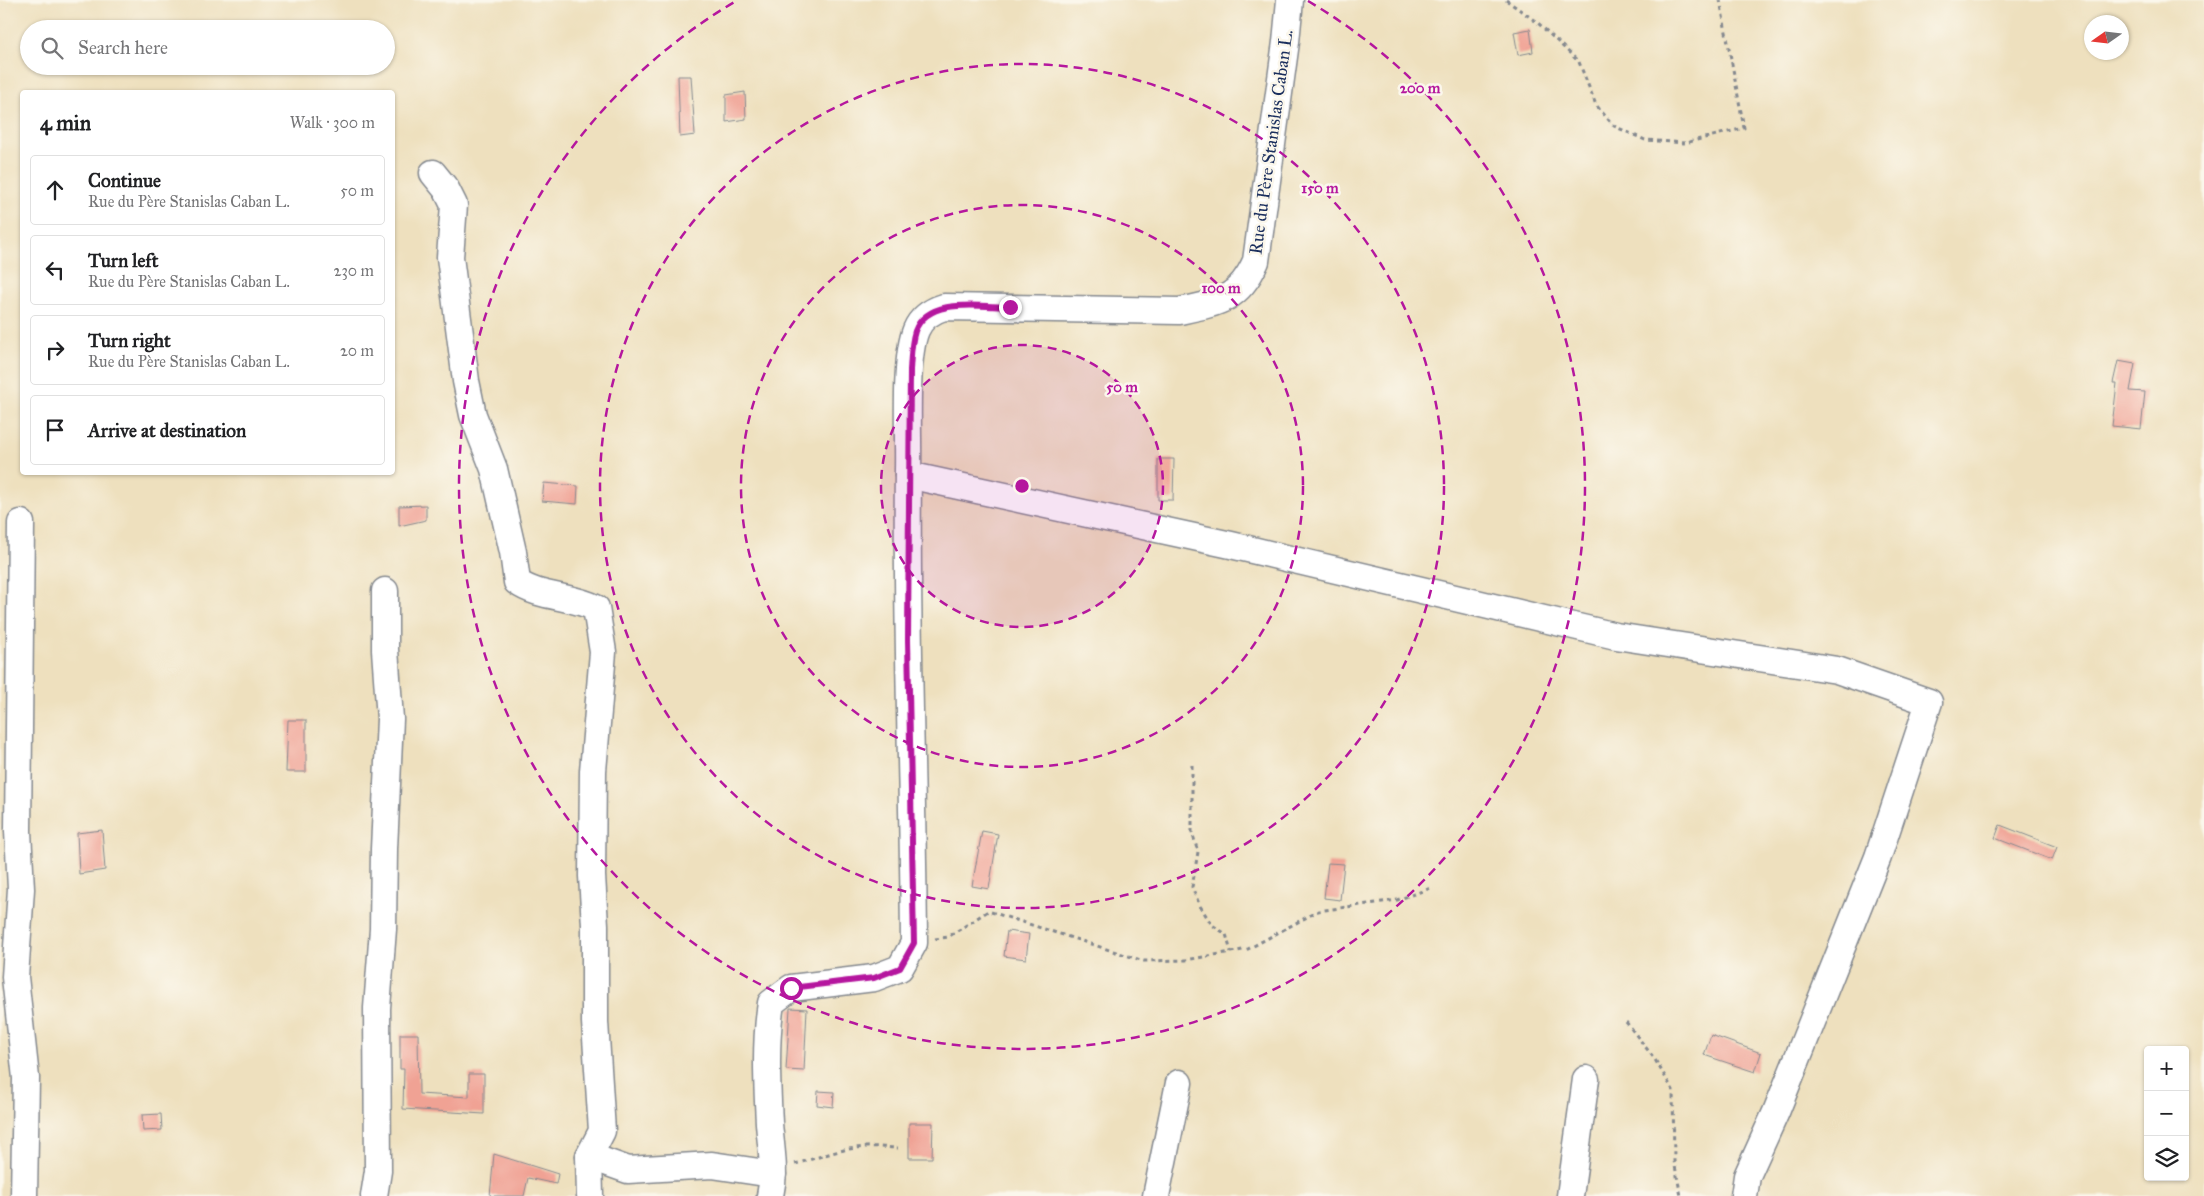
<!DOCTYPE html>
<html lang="en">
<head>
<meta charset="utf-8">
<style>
	body { margin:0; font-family:"IM FELL Great Primer",serif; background:#f2f2f2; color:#202124 }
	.controls { position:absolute; right:15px; bottom:15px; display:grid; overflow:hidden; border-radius:5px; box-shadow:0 1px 4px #0004 }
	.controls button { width:45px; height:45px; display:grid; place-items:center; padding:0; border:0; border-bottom:1px solid #e0e0e0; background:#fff; color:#202124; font:25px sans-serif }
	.compass { position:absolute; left:2084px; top:15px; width:45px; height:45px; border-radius:50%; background:#fff; box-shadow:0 1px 4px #0004; rotate:256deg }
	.stop { position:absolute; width:15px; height:15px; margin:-11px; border:4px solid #b5179e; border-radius:50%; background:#fff }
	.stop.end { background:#b5179e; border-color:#fff; box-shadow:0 1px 5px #0008 }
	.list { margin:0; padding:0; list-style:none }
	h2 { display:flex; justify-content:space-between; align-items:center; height:65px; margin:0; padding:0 20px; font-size:21px }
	h2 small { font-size:16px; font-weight:400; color:#757577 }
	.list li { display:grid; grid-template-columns:32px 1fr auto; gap:15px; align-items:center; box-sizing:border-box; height:70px; margin:0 10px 10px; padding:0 10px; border:1px solid #e0e0e0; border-radius:5px }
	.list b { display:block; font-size:19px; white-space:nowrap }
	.list p { margin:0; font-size:16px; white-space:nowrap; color:#757577 }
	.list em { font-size:16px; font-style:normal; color:#757577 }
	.icon { flex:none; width:28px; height:28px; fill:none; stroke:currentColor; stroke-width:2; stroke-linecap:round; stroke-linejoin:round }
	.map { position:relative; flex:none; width:2204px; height:1196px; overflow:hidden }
	.search { position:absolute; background:#fff; box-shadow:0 1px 4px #0004; left:20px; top:20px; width:375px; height:55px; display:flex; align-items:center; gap:12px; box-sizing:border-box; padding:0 18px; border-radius:28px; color:#757577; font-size:19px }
	.panel { position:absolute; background:#fff; box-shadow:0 1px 4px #0004; left:20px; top:90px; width:375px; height:385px; border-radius:5px }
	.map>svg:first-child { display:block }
</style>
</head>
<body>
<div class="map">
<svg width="2204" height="1196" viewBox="0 0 2204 1196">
	<rect width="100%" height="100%" fill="#fbf7ec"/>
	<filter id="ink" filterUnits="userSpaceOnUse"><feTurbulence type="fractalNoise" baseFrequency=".02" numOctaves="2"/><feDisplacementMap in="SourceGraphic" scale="10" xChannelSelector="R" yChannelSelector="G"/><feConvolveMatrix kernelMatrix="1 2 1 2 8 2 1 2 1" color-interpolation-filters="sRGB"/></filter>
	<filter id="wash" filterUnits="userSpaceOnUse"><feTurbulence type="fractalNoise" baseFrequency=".0096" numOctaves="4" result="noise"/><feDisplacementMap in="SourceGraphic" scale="20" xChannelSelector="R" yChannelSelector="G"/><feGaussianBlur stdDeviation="1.12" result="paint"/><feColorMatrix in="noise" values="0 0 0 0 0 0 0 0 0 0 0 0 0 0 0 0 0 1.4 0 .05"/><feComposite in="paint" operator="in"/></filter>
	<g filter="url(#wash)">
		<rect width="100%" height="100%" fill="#eee0be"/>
		<g id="blocks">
			<!-- building -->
			<g fill="#f0a294">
				<polygon points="1530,29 1533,52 1518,55 1514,32"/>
				<polygon points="678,76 691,76 695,135 680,137"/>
				<polygon points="745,92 746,119 726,122 726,95"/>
				<polygon points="2118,361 2135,364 2130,391 2145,392 2141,429 2112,426 2117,383 2113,383"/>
				<polygon points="1158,459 1174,459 1173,500 1158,500"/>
				<polygon points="544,483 578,486 577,504 542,501"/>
				<polygon points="426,505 426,520 399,526 399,506"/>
				<polygon points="288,720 306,720 306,772 286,772"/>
				<polygon points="2000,825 2057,847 2052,860 1995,838"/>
				<polygon points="102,830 105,870 79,874 77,833"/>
				<polygon points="982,831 998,834 989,889 972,886"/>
				<polygon points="1328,863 1344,864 1340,900 1324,898"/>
				<polygon points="1007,931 1029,934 1026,959 1004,956"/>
				<polygon points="790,1008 807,1009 804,1071 786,1070"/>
				<polygon points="400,1034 418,1034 419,1094 469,1097 469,1074 484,1074 484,1114 403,1109 404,1069 400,1069"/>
				<polygon points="1711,1035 1761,1053 1755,1072 1704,1055"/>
				<polygon points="818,1091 834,1092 833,1107 817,1105"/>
				<polygon points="161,1114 162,1130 143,1131 142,1115"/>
				<polygon points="909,1123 933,1123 932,1158 909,1158"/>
				<polygon points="494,1154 558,1174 556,1184 528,1178 524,1196 490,1196"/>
			</g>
		</g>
	</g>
	<g filter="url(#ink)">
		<use href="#blocks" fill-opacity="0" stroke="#84888e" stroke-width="1"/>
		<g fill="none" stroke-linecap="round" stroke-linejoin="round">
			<!-- minor casing -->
			<g stroke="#84888e" stroke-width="29">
				<g id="minor">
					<path d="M433,173L446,189L454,205L450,257L466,381L473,415L494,469L513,552L517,582C539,598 571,595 596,608L603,652L593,771L592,876L595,925V1022L602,1131L589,1156L590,1196"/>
					<polyline points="908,475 1231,545 1616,636 1837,670 1929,702 1878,857 1776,1112 1747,1176 1744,1196"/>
					<polyline points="21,523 18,831 21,889 15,977 26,1078 24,1196"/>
					<polyline points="589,1156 628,1170 712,1165 773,1174"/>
					<polyline points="374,1196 378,1171 377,1008 383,929 384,849 390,719 385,650 385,591"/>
					<path d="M770,1196C776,1169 771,1150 769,1123C767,1083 765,1042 771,1003L791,988L874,978L900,968L914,943C913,785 906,628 908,470C909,436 904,359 916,330C921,318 931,311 944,307L1179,311C1218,303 1239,300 1256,261L1286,42L1290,0"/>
					<polyline points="1156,1196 1179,1083"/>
					<polyline points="1570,1196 1586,1079"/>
				</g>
			</g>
			<!-- path -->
			<g stroke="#84888e" stroke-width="3" stroke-dasharray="4 4" stroke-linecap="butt">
				<polyline points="1506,0 1538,23 1579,62 1596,105 1614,126 1645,140 1685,143 1744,128 1720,0"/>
				<polyline points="1192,765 1192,832 1198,852 1192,887 1200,906 1212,925 1226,934 1231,952"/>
				<polyline points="935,939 948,937 988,911 1144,961 1186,960 1248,949 1318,911 1397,900 1431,888"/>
				<polyline points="1626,1022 1654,1058 1673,1090 1674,1161 1681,1196"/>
				<path d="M795,1164C818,1158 841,1148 867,1147C877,1146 888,1148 898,1148"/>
			</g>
			<!-- minor -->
			<use href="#minor" stroke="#fff" stroke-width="26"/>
		</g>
	</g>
	<g fill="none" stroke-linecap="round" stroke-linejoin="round" filter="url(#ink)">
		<!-- route -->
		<path stroke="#b5179e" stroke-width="6" d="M791,988L874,978L900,968L914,943L908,640L910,370C911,357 911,343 915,331C928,296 981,307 1010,307"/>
	</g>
	<!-- distance rings -->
	<circle cx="1022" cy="486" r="141" fill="#b5179e" fill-opacity=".12"/>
	<g fill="none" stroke="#b5179e" stroke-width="2.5" stroke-dasharray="9 6">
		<circle cx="1022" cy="486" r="141"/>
		<circle cx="1022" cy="486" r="281"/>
		<circle cx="1022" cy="486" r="422"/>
		<path d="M1308 1A563 563 0 1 1 736 1"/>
	</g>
	<g text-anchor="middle" stroke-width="5" stroke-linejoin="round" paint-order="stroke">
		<!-- street labels -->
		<g font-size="18" fill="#1b2f5e" stroke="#fbf7ec">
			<text transform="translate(1271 142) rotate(-82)" y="6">Rue du Père Stanislas Caban L.</text>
		</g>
	</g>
	<circle cx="1022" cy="486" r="8" fill="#b5179e" stroke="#fbf7ec" stroke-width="2.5"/>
	<g font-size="15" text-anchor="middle" font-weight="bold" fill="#b5179e" stroke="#fbf7ec" stroke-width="5" stroke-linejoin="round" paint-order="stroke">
		<text x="1420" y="93">200 m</text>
		<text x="1320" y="193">150 m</text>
		<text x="1221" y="293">100 m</text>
		<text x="1122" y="392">50 m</text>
	</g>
</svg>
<div class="controls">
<button>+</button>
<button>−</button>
<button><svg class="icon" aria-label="layers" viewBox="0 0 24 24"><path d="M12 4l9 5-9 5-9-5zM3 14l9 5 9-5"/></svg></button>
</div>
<svg class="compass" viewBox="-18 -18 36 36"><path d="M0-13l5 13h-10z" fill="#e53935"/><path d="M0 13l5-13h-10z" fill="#757577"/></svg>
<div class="stop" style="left:791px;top:988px"></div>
<div class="stop end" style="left:1010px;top:307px"></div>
<div class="search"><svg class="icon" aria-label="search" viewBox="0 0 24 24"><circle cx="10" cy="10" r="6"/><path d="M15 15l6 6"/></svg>Search here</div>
<section class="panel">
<h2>4 min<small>Walk · 300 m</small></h2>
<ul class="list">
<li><svg class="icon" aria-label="ahead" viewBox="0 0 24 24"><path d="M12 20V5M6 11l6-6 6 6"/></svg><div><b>Continue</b><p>Rue du Père Stanislas Caban L.</p></div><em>50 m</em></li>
<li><svg class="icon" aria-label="left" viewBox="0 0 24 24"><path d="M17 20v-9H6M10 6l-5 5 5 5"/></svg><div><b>Turn left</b><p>Rue du Père Stanislas Caban L.</p></div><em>230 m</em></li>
<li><svg class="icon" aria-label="right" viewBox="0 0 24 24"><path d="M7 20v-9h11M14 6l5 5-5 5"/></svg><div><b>Turn right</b><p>Rue du Père Stanislas Caban L.</p></div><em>20 m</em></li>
<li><svg class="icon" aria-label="arrive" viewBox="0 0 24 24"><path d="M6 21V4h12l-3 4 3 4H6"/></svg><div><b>Arrive at destination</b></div></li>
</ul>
</section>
</div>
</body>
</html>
